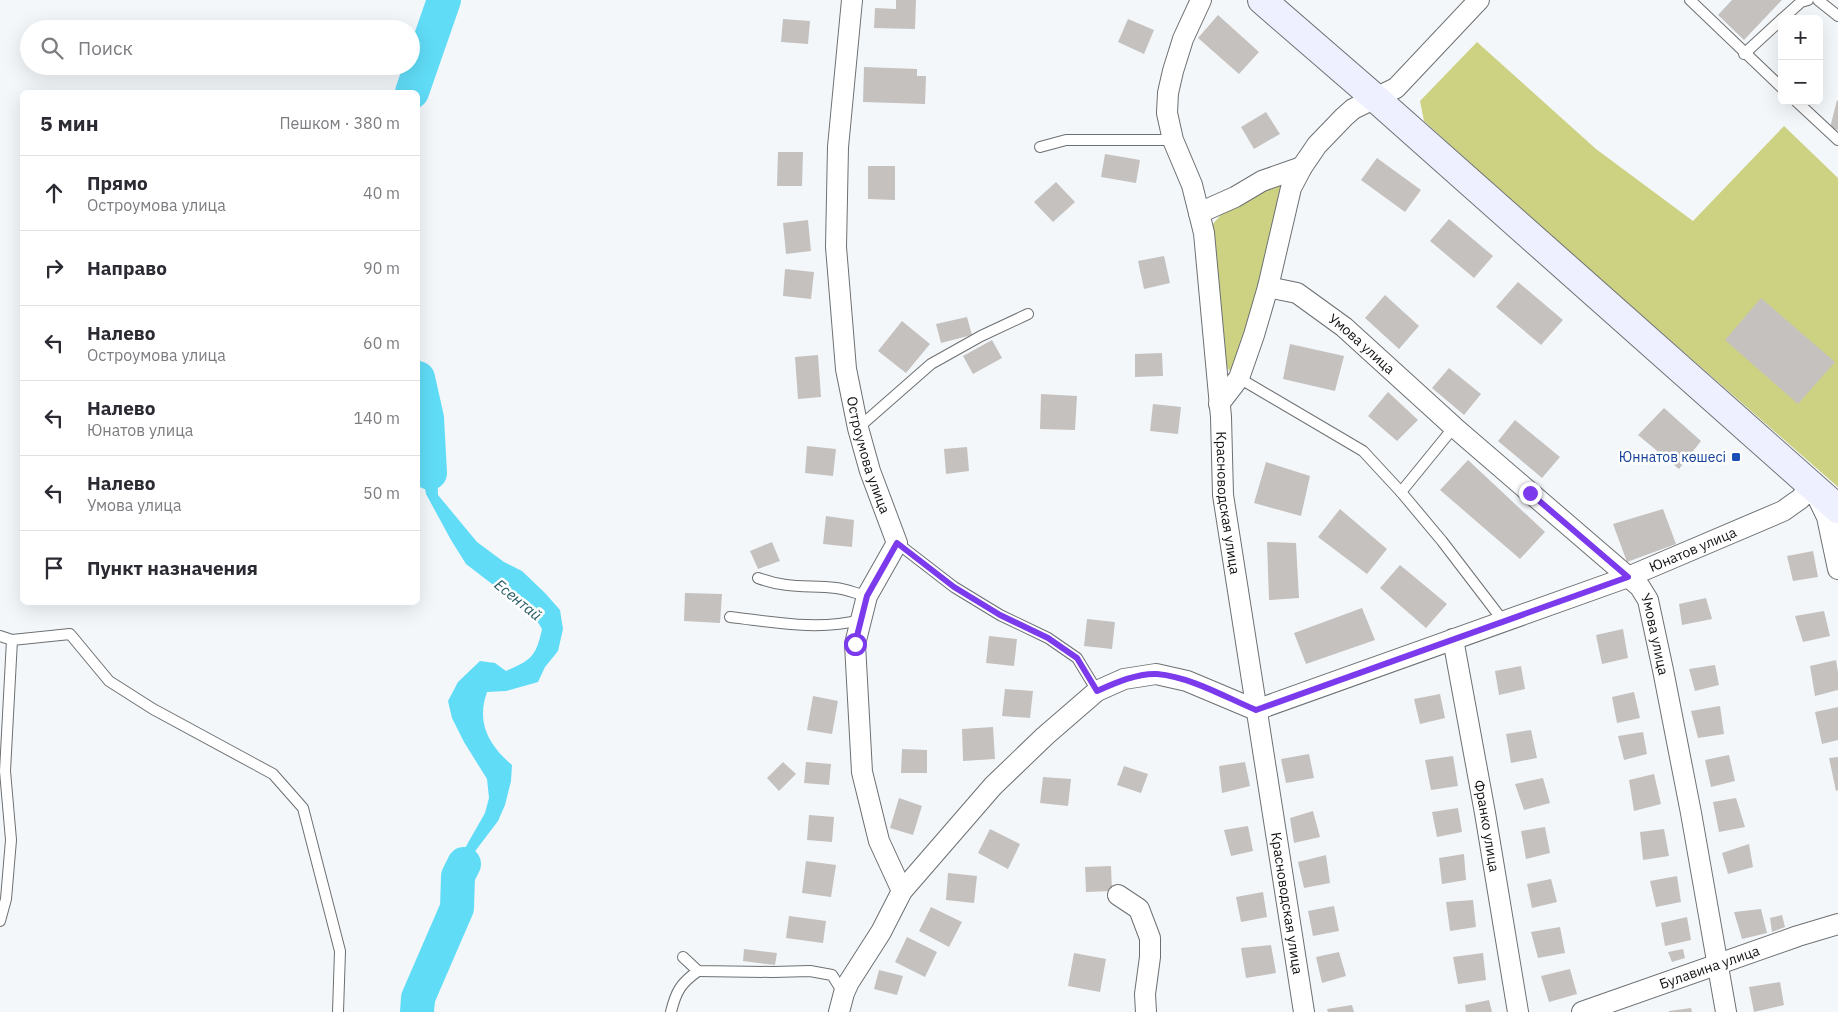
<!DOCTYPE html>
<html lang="ru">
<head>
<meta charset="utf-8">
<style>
	body { margin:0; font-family:"IBM Plex Sans",sans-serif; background:#f2f2f3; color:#2b2b33 }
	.controls { position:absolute; right:15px; top:15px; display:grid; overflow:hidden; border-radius:8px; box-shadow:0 5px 20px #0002 }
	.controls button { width:45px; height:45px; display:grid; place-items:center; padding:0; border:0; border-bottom:1px solid #e1e1e2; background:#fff; color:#2b2b33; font:25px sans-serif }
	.stop { position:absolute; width:15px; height:15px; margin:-11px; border:4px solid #7c3aed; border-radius:50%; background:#fff }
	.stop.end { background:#7c3aed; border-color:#fff; box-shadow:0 1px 5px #0008 }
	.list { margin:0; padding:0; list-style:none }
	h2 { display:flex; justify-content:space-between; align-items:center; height:65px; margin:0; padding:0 20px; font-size:21px }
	h2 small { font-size:16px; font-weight:400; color:#7c7c81 }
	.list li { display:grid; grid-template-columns:32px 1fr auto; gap:15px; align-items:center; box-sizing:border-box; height:75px; padding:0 20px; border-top:1px solid #e1e1e2 }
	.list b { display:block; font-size:19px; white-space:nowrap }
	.list p { margin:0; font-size:16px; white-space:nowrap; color:#7c7c81 }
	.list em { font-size:16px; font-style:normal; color:#7c7c81 }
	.icon { flex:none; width:28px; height:28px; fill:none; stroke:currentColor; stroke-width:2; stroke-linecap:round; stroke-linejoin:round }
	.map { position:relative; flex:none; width:1838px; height:1012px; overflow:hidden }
	.search { position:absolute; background:#fff; box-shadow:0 5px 20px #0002; left:20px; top:20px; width:400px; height:55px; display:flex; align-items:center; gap:12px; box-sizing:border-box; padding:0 18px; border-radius:28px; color:#7c7c81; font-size:19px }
	.panel { position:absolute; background:#fff; box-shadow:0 5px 20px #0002; left:20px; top:90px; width:400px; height:515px; border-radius:8px }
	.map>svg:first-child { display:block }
</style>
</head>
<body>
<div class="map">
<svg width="1838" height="1012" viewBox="0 0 1838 1012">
	<rect width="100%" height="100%" fill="#f4f7fa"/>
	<!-- green -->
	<g fill="#cdd283">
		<polygon points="1477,42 1596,149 1693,221 1784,126 1838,178 1838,487 1527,215 1424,121 1420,101"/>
		<polygon points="1282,179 1286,189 1237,370 1230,371 1224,365 1212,241 1213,224 1224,211"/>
	</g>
	<!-- water -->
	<path fill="#60dcf7" d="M421,425L431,428L437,453L438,495L477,542L504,562L522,571L545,593L560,610L563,629L558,651L545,667L538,682L506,691L487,692C476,723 489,745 512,765L511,781L505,805L498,821L476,850L462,884L443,959L433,1012H409L417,977L433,943L448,878L485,813L489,798L487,779L464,742L452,718L448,701L458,682L480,661L495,663L506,671C531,660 536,657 542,629L534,616L466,564L451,540L426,494L420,461Z"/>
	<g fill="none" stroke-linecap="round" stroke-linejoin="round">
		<!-- river -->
		<g stroke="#60dcf7" stroke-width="34">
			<polyline points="412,92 444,0"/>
			<polyline points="418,378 427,418 430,473"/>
			<polyline points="417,1012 418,998 457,908 458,876 464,864"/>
		</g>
	</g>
	<!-- building -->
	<g fill="#c5c1bf">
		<polygon points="896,0 916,0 915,29 874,28 875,8 896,9"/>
		<polygon points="1732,0 1782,0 1744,40 1718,15"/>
		<polygon points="1218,15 1259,52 1239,74 1198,38"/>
		<polygon points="783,19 810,21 808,44 781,42"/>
		<polygon points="1128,19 1154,30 1144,54 1118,42"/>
		<polygon points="864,67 917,69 917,76 926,76 925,104 863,102"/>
		<polygon points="1837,100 1838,101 1838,130 1830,128"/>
		<polygon points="1266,112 1280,134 1254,149 1241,127"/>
		<polygon points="778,152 803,152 802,186 777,186"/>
		<polygon points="1105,154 1140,160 1136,183 1101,177"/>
		<polygon points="1377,158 1421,190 1405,212 1361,180"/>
		<polygon points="868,166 895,166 895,200 868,199"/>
		<polygon points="1056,182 1075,202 1053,222 1034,202"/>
		<polygon points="1449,219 1493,256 1474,278 1430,241"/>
		<polygon points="808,220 811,251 786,254 783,223"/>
		<polygon points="1164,256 1170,283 1144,289 1138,261"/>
		<polygon points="785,269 814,272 811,299 783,296"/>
		<polygon points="1518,282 1563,320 1541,345 1496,307"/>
		<polygon points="1385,295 1419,326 1399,349 1365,318"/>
		<polygon points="1761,298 1835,362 1798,404 1725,340"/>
		<polygon points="967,317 972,335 941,343 936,324"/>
		<polygon points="902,321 930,344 906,373 878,351"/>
		<polygon points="992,340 1002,358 973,374 963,356"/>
		<polygon points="1290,344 1344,356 1335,391 1283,379"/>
		<polygon points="1162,353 1163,376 1135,377 1135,354"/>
		<polygon points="818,355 821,397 798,399 795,357"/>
		<polygon points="1449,368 1481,394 1464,415 1432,388"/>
		<polygon points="1388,392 1418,420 1397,441 1368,416"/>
		<polygon points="1041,394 1077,396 1075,430 1040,429"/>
		<polygon points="1153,404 1181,407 1178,434 1150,431"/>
		<polygon points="1664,408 1701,441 1679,469 1638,435"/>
		<polygon points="1515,420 1560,457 1542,478 1498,441"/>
		<polygon points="807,446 836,449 833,476 805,473"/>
		<polygon points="967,447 969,471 946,474 944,449"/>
		<polygon points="1468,460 1545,532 1520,559 1440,490"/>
		<polygon points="1266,462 1310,476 1301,516 1254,503"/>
		<polygon points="1340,509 1387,549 1367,574 1318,537"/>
		<polygon points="1663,509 1676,544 1627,562 1613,524"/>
		<polygon points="826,516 854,520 852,547 823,544"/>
		<polygon points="772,542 780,561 758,569 750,551"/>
		<polygon points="1267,542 1296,543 1299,598 1269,600"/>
		<polygon points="1813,551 1818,577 1793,581 1787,556"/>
		<polygon points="1400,565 1447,604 1426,628 1380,588"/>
		<polygon points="685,593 722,594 720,623 684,621"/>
		<polygon points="1706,598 1712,619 1682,625 1679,604"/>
		<polygon points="1362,608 1375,640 1306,664 1294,633"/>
		<polygon points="1824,611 1830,636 1803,642 1795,616"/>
		<polygon points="1087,619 1115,622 1112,649 1084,646"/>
		<polygon points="1623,629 1628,658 1602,664 1596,635"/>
		<polygon points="989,636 1017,639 1014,666 986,663"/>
		<polygon points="1836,660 1838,672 1838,690 1815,696 1810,666"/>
		<polygon points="1715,665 1719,685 1695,691 1689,669"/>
		<polygon points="1521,666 1525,689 1499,695 1495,671"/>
		<polygon points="1005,689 1033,691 1030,718 1002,716"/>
		<polygon points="1634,692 1640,718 1617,723 1612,697"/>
		<polygon points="1440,694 1445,718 1420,724 1414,699"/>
		<polygon points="813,696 838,701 832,734 807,730"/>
		<polygon points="1720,706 1724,734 1698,738 1691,711"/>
		<polygon points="1838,707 1838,740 1822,744 1815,712"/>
		<polygon points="993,727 995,759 963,761 962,729"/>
		<polygon points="1531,730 1537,758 1511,763 1506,734"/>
		<polygon points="1643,732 1647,754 1624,760 1618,736"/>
		<polygon points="902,749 927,750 927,773 901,773"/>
		<polygon points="1309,754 1314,778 1286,783 1281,759"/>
		<polygon points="1729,755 1735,781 1711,787 1705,760"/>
		<polygon points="1453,756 1458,786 1431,790 1425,760"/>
		<polygon points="1838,757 1838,790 1836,791 1829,758"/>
		<polygon points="783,762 796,774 779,791 767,778"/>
		<polygon points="806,762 831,764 829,785 804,783"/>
		<polygon points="1245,762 1250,786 1222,793 1219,766"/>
		<polygon points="1124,766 1148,774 1141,793 1117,785"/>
		<polygon points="1654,774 1661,804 1634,811 1629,780"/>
		<polygon points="1043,777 1071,779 1068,806 1040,803"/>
		<polygon points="1543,778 1550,803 1524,810 1515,784"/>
		<polygon points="899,798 922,806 913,835 890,828"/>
		<polygon points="1736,798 1745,827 1719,832 1713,802"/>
		<polygon points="1458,808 1462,832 1437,837 1432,812"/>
		<polygon points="1313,811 1320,837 1294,843 1290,818"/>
		<polygon points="809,815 834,817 832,842 807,840"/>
		<polygon points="1248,826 1253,851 1231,856 1224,830"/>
		<polygon points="1545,827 1550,853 1526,859 1521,831"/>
		<polygon points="990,829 1020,844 1008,869 978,853"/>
		<polygon points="1664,829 1669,856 1643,860 1640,832"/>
		<polygon points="1749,844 1753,867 1728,874 1722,853"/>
		<polygon points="1464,854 1466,880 1442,884 1439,858"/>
		<polygon points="1326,855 1330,883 1304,888 1298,862"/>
		<polygon points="806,861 836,865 831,897 802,893"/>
		<polygon points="1111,866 1112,891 1086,892 1085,867"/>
		<polygon points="948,873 977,876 974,903 946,900"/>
		<polygon points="1677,876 1681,902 1656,907 1650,881"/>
		<polygon points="1551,879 1557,902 1532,908 1527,884"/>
		<polygon points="1263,892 1267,917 1241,922 1236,897"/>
		<polygon points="1473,900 1476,927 1450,931 1446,902"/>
		<polygon points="1334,906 1339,931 1313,936 1308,911"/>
		<polygon points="931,907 962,922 949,947 919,931"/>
		<polygon points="1761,909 1767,933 1742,939 1734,912"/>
		<polygon points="1782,915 1785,927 1772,932 1770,918"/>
		<polygon points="789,916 826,921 823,943 786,938"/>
		<polygon points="1687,917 1691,940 1665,946 1661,923"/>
		<polygon points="1560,927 1565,953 1538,958 1531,932"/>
		<polygon points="907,937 937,952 925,977 895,962"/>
		<polygon points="1271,945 1276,973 1246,978 1241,948"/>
		<polygon points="744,949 777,953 775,965 743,961"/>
		<polygon points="1683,949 1685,958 1672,962 1668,952"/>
		<polygon points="1339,952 1346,976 1322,983 1316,957"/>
		<polygon points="1074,953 1106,959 1100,992 1068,986"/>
		<polygon points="1483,953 1486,980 1458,984 1453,957"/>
		<polygon points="1570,969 1577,994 1549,1002 1541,976"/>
		<polygon points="879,970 903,976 897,995 874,989"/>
		<polygon points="1780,982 1784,1005 1754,1012 1749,987"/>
		<polygon points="1489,1000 1492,1012 1466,1012 1465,1005"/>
		<polygon points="1352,1005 1354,1012 1328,1012 1327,1009"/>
		<polygon points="1691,1008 1692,1012 1669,1012 1669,1011"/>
	</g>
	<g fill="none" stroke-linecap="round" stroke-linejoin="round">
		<!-- lane casing -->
		<g stroke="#6d7072" stroke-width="12">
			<g id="lane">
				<polyline points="1690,0 1782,88"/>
				<polyline points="1818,0 1838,16"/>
				<polyline points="1782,19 1801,2 1808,0"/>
				<polyline points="1744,54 1782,19"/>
				<polyline points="1796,101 1838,140"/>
				<polyline points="1040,147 1066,140 1173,140"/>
				<polyline points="1239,378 1363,451 1401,492"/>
				<polyline points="1454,427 1401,492 1442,541 1504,622"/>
				<polyline points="858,428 931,364 981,336 1028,314"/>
				<polyline points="897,543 954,587 1000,615 1048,638 1077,658 1097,691"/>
				<path d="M758,578C788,589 807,585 836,588C846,589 857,594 867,596"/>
				<path d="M730,617C774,622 817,631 861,620"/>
				<polyline points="0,636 12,640 70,634 109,681 153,709 273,774 303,808 340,951 338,1012"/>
				<polyline points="0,921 6,899 11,840 5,771 12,640"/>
				<polyline points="683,957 698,971 773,972 810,971 832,975 844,994"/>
				<path d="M671,1012C676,991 681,983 698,971"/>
			</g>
		</g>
		<!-- street casing -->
		<g stroke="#6d7072" stroke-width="22">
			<g id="street">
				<path id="s1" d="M852,0L838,147L836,247L846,369L858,428L870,471L897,543L867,596L855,644L862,772L879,841L902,891"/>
				<path id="s2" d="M1201,0L1183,39L1173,71L1168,93L1167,113L1173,140L1192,185L1204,233L1221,417L1223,495L1304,1012"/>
				<polyline points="1199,213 1235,197 1262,181 1302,167"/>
				<path id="s3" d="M1268,287L1297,293L1344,327L1454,427L1640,587L1648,600L1663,670L1691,813L1726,1012"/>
				<polyline points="1219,404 1239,378 1254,335 1268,287 1291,188 1302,167 1317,145 1344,117 1353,109 1396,88 1479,0"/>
				<path id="s4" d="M1453,639L1485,813L1518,1012"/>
				<polyline points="1118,895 1139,909 1150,938 1150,957 1145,994 1146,1012"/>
				<path id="s5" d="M839,1012L844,993L849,982L881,932L902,891L993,786L1045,736L1097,691L1124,679L1156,674L1187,681L1256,710L1628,577L1783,511L1800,499L1812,486L1827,517L1838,569"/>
				<path id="s6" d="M1582,1012L1798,936L1838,924"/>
			</g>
		</g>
		<!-- secondary casing -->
		<g stroke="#6d7072" stroke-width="30">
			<polyline id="secondary" points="1262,0 1374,97 1838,509"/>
		</g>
		<!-- lane -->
		<use href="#lane" stroke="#fff" stroke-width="10"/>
		<!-- street -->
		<use href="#street" stroke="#fff" stroke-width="20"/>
		<!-- secondary -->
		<use href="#secondary" stroke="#eeefff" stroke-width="28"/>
	</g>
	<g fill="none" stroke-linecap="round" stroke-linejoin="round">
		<!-- route -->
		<path stroke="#7c3aed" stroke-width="6" d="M855,644L867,596L897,543L954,587L1000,615L1048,638L1077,658L1097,691C1115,683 1137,673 1157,674C1191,677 1225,697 1256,710L1628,577L1530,493"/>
	</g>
	<!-- markers -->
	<rect fill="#1a4fb4" stroke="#fff" stroke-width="2" x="1731" y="452" width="10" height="10" rx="2.5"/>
	<g text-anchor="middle" stroke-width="5" stroke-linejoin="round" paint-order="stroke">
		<!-- street labels -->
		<g font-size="14" fill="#101112" stroke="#fff">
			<text dy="5" stroke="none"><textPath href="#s3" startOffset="112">Умова улица</textPath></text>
			<text dy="5" stroke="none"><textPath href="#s1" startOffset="459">Остроумова улица</textPath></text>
			<text dy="5" stroke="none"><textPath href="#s2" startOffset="516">Красноводская улица</textPath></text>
			<text dy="5" stroke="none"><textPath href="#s5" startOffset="1051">Юнатов улица</textPath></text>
			<text dy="5" stroke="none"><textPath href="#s3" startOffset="532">Умова улица</textPath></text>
			<text dy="5" stroke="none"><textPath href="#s4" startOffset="190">Франко улица</textPath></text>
			<text dy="5" stroke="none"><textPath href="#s2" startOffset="921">Красноводская улица</textPath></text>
			<text dy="5" stroke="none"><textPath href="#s6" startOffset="135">Булавина улица</textPath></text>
		</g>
		<!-- transit labels -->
		<g font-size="14" fill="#164399" stroke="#fff" text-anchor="end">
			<text x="1726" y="462">Юннатов көшесі</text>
		</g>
		<!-- water labels -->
		<g font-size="15" font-style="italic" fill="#225762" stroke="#fff">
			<text transform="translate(518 600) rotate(39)" y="5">Есентай</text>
		</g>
	</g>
</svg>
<div class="controls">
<button>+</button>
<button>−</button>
</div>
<div class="stop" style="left:855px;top:644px"></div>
<div class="stop end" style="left:1530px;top:493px"></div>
<div class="search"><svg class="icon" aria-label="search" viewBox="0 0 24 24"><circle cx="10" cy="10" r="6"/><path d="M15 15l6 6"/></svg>Поиск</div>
<section class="panel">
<h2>5 мин<small>Пешком · 380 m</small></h2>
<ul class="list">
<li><svg class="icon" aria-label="ahead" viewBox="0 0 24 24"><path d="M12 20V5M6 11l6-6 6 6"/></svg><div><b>Прямо</b><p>Остроумова улица</p></div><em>40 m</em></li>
<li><svg class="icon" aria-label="right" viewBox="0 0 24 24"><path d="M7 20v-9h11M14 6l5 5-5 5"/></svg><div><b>Направо</b></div><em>90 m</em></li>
<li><svg class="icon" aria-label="left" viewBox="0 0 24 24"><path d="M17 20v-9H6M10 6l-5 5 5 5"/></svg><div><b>Налево</b><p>Остроумова улица</p></div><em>60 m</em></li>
<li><svg class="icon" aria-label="left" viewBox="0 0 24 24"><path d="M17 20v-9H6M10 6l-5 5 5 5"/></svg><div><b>Налево</b><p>Юнатов улица</p></div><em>140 m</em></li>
<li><svg class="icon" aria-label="left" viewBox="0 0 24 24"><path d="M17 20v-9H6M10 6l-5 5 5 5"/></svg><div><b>Налево</b><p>Умова улица</p></div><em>50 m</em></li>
<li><svg class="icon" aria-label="arrive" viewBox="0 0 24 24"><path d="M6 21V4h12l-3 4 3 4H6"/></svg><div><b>Пункт назначения</b></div></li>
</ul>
</section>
</div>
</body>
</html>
